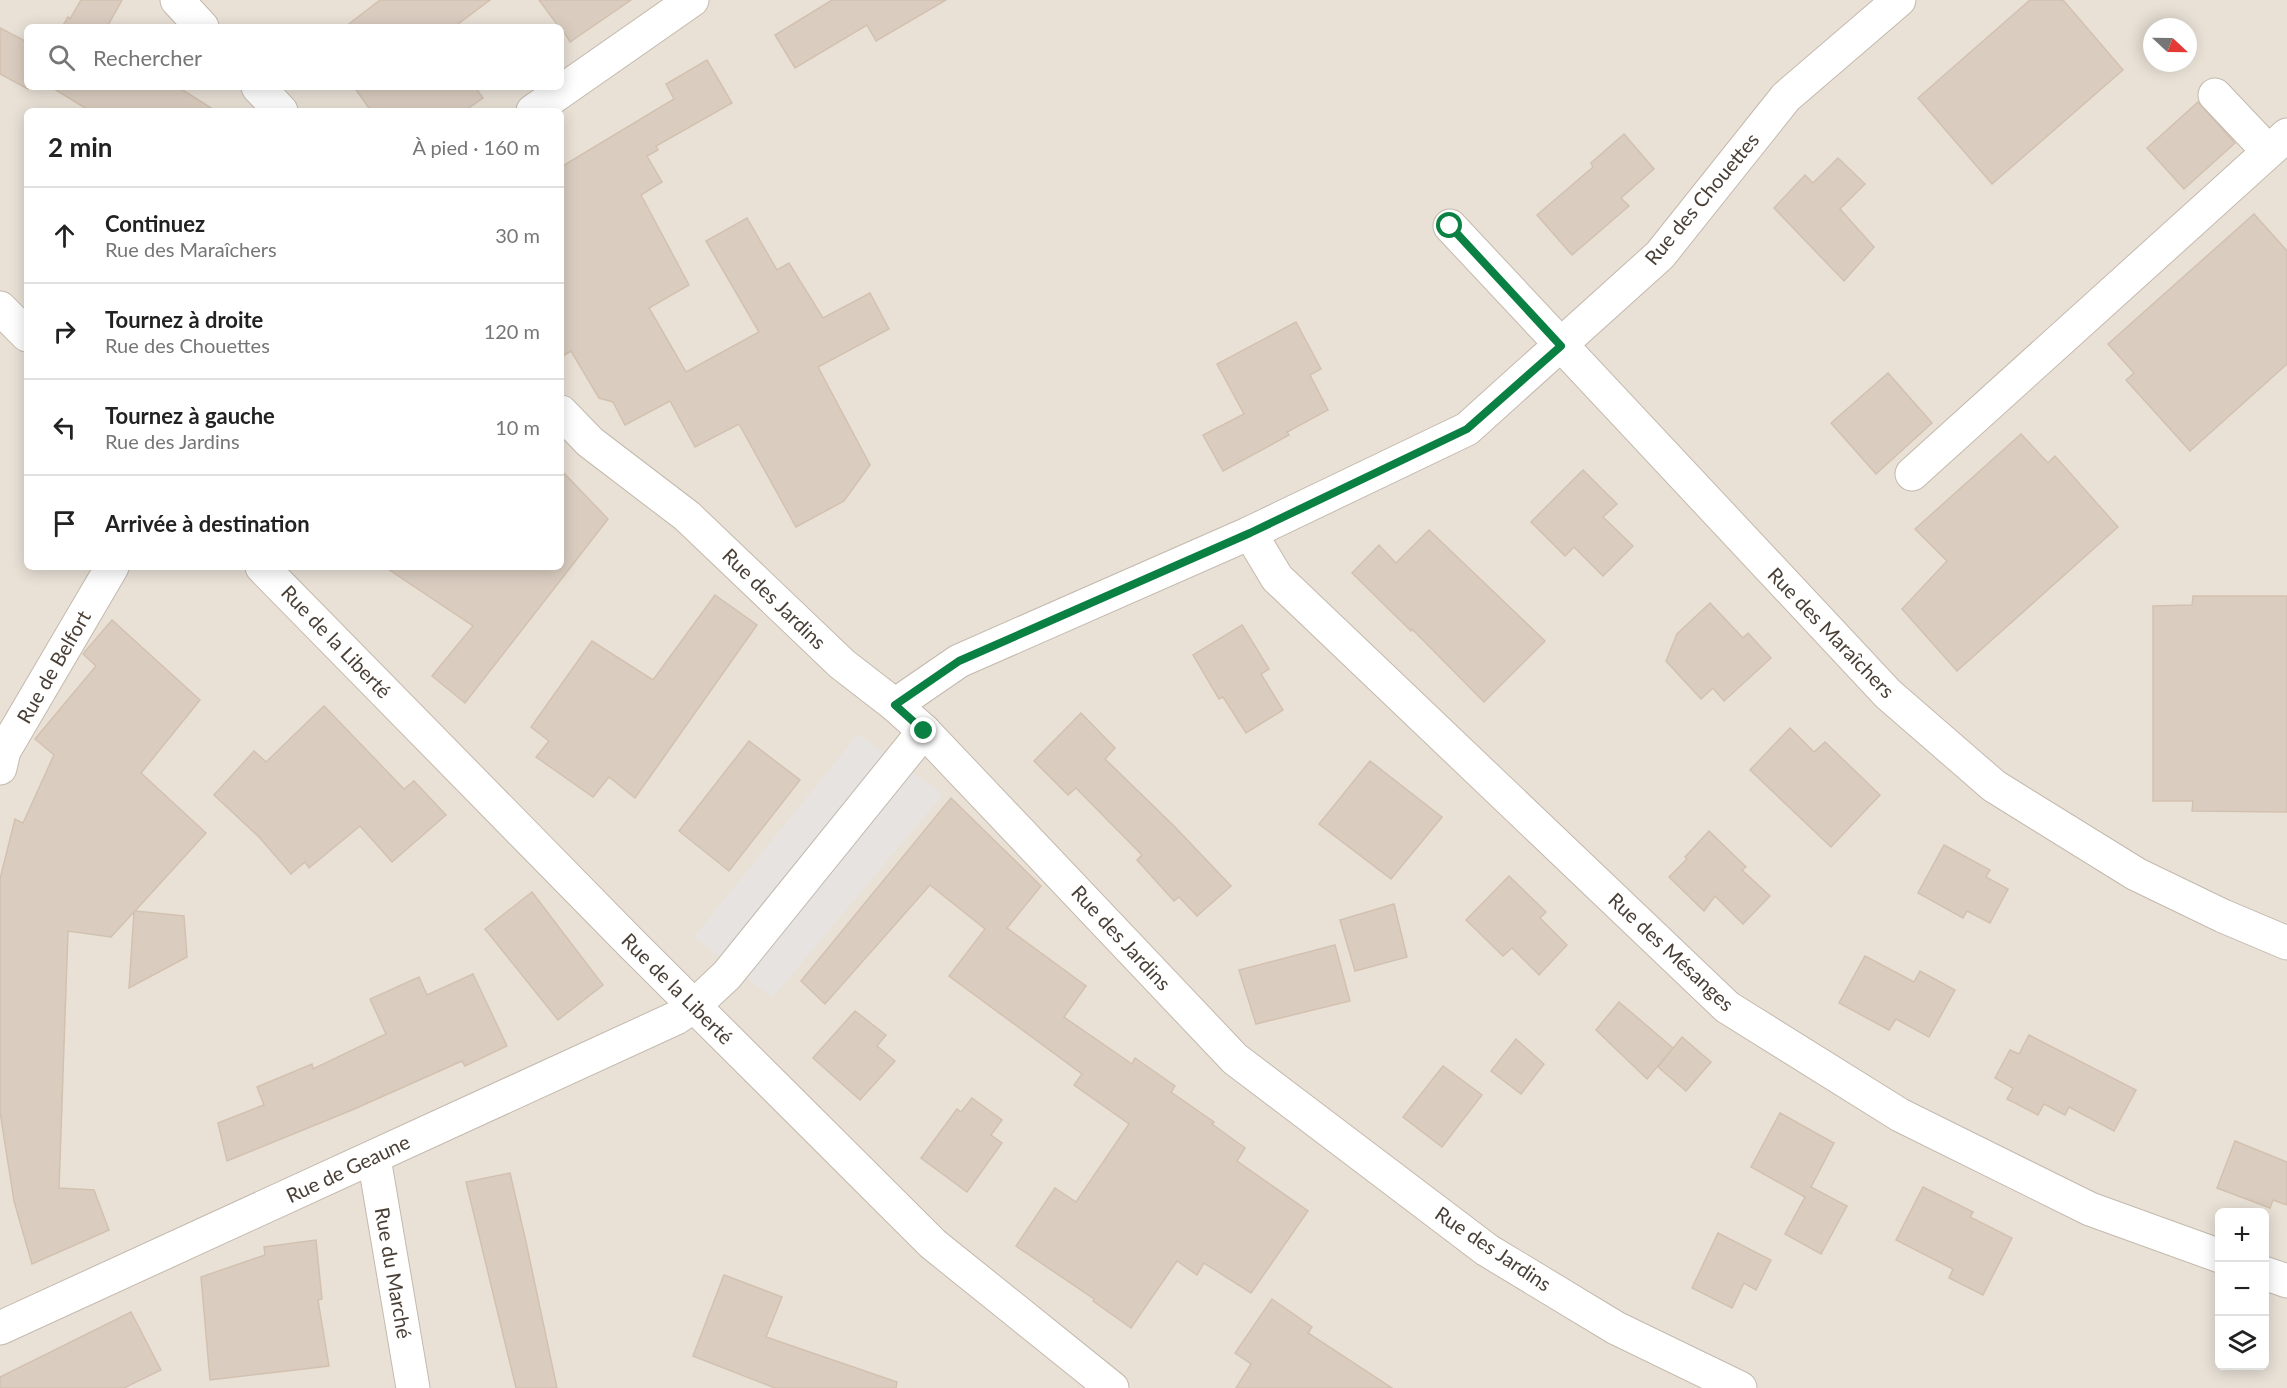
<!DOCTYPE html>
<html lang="fr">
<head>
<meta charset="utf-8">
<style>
	body { margin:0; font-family:Lato,sans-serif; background:#f6f6f6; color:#222 }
	.controls { position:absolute; right:18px; bottom:18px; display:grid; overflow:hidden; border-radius:9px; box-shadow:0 3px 15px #0003 }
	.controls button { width:54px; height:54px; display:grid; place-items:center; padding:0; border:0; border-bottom:2px solid #e0e0e0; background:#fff; color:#222; font:30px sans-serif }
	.compass { position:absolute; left:2143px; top:18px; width:54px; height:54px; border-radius:50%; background:#fff; box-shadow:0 3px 15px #0003; rotate:112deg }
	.stop { position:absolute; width:18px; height:18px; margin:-14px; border:4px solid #0b8043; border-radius:50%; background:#fff }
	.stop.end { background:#0b8043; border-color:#fff; box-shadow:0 2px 6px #0008 }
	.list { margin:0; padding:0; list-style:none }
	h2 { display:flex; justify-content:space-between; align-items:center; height:78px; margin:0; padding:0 24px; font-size:26px }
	h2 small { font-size:20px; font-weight:400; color:#767676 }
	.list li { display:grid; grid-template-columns:39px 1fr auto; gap:18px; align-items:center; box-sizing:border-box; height:96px; padding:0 24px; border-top:2px solid #e0e0e0 }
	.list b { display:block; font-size:22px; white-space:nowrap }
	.list p { margin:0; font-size:20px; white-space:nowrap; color:#767676 }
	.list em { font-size:20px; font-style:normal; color:#767676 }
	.icon { flex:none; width:33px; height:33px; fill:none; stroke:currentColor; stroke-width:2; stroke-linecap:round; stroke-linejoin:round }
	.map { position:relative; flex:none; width:2287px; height:1388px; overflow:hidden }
	.search { position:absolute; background:#fff; box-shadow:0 3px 15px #0003; left:24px; top:24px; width:540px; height:66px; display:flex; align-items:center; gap:15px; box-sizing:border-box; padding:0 21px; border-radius:9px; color:#767676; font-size:22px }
	.panel { position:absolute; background:#fff; box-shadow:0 3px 15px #0003; left:24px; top:108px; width:540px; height:462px; border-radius:9px }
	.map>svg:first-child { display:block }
</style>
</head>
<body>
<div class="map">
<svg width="2287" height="1388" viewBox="0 0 2287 1388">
	<rect width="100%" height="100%" fill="#f5f0e8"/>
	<!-- residential -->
	<path fill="#e9e1d6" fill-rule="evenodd" d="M0,0H2287V1388H0ZM27,27H561V87H27ZM2152,27H2188V63H2152ZM27,111H561V567H27ZM2220,1212H2264V1366H2220Z"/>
	<!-- parking -->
	<polygon fill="#e6e3e0" points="858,734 943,794 772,998 694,937"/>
	<!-- building -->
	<g fill="#dacdc0" stroke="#d3c1b0" stroke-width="1.5">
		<polygon points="81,0 122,0 107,27 62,27 68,17 70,19"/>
		<polygon points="380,0 490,0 454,27 345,27"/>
		<polygon points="539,0 631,0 570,42 561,27 559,27"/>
		<polygon points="832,0 946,0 876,41 867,25 795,68 775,35"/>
		<polygon points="2030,0 2063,0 2123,70 1992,184 1918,98"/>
		<polygon points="0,28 27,42 28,89 0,74"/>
		<polygon points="707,60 732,103 656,146 658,150 647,156 662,182 641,195 689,285 649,308 686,372 759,332 706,241 747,218 777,270 789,263 823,318 870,293 889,329 818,367 870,465 844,501 796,527 739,424 695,447 670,401 625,425 613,402 599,398 571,351 561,357 561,167 674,99 666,84"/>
		<polygon points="51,87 178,87 216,111 90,111"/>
		<polygon points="354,87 475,87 483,98 464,111 371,111"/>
		<polygon points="2198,102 2235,143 2184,189 2147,148"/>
		<polygon points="1624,134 1654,169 1621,198 1629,206 1572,255 1537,215 1593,167 1591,163"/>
		<polygon points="1838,158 1865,184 1840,209 1874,247 1844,281 1774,208 1805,175 1813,183"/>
		<polygon points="2254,214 2287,251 2287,364 2190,451 2126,380 2134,373 2108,344"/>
		<polygon points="1296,322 1321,369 1310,375 1328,410 1287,432 1289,435 1223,471 1203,435 1244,414 1217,364"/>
		<polygon points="1888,373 1932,423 1876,474 1831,423"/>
		<polygon points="2021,434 2048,463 2055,456 2118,527 1957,671 1902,609 1947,561 1915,529"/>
		<polygon points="561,470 608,519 465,703 432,676 473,626 385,567 561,567"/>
		<polygon points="1583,470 1617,504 1603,517 1633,546 1603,576 1574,547 1565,556 1531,522"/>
		<polygon points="1429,530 1545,641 1484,702 1412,629 1411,631 1352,573 1379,545 1396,563"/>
		<polygon points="715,595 757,625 635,798 609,777 593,797 536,757 549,741 531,727 592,641 653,680"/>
		<polygon points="2193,596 2287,596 2287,812 2192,811 2193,801 2153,801 2153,606 2192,605"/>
		<polygon points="1710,603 1743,638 1748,633 1771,658 1724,701 1713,688 1701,699 1666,661 1677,634"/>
		<polygon points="112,620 200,700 141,773 206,833 135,911 184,916 187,957 129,988 134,912 111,937 68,931 59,1188 94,1190 109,1230 32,1264 14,1201 0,1112 0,879 15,819 23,823 54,755 35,739 96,666 83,654"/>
		<polygon points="1242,625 1269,669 1261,674 1283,710 1246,733 1223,697 1219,699 1193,655"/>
		<polygon points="324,706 404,789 414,781 446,815 392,862 360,826 309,868 305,862 291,874 259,837 214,795 254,751 266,762"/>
		<polygon points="1081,713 1115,748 1105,759 1174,826 1231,886 1197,916 1179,897 1174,901 1137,860 1142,855 1076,788 1068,795 1034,761"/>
		<polygon points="1790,728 1814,752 1825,742 1880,795 1831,847 1750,770"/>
		<polygon points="749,741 800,780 729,871 679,831"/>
		<polygon points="1370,761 1442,817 1391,879 1319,824"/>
		<polygon points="951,798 1041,886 1007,928 1086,986 1064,1017 1132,1064 1135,1058 1175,1086 1171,1092 1214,1122 1212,1124 1245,1148 1237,1161 1308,1211 1251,1293 1204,1263 1197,1275 1177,1261 1131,1328 1093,1301 1094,1299 1016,1246 1055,1188 1076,1202 1129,1124 1074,1085 1082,1074 949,976 985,929 930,885 825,1004 801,981"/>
		<polygon points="1709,831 1746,867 1742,870 1770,896 1743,924 1715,896 1704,911 1669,877 1687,859 1685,857"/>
		<polygon points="1944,845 1990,870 1986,877 2008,889 1990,923 1967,911 1963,918 1918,893"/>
		<polygon points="1509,876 1546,912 1540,918 1567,945 1539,975 1512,948 1503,956 1466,920"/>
		<polygon points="532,892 603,985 558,1020 485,929"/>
		<polygon points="1394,904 1407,957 1355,971 1340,920"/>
		<polygon points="1335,945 1350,1001 1256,1024 1239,970"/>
		<polygon points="1865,956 1914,982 1920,971 1955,990 1929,1037 1896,1019 1889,1030 1839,1003"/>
		<polygon points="473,974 507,1046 465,1066 462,1061 352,1110 227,1161 218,1123 264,1105 257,1087 312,1064 313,1069 386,1034 370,999 419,977 427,995"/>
		<polygon points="1619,1002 1673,1048 1647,1079 1596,1030"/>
		<polygon points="855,1011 886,1035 877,1046 895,1061 860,1100 813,1058"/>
		<polygon points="2029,1035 2136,1090 2114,1131 2069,1107 2065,1115 2044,1104 2038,1115 2007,1099 2013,1088 1995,1078 2010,1050 2019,1054"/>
		<polygon points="1682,1037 1711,1062 1686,1091 1658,1067"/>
		<polygon points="1516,1039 1544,1064 1521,1094 1491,1071"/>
		<polygon points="1443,1066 1482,1095 1442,1147 1403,1117"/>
		<polygon points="972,1098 1002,1120 991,1135 1002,1143 967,1192 921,1158 957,1109 961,1112"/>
		<polygon points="1780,1113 1834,1143 1811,1187 1847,1206 1821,1254 1785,1234 1805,1197 1751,1167"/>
		<polygon points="2235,1141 2287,1162 2287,1205 2273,1200 2270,1208 2217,1188"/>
		<polygon points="510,1173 526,1242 557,1388 516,1388 466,1182"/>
		<polygon points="1923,1187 1973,1212 1970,1217 2012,1238 1983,1295 1949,1278 1953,1269 1896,1240"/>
		<polygon points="1718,1233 1771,1260 1756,1290 1744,1283 1732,1308 1692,1288"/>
		<polygon points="316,1240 322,1299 318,1300 329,1366 210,1380 201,1277 265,1255 264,1247"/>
		<polygon points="724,1275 782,1297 766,1337 897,1382 896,1388 775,1388 693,1356"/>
		<polygon points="1272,1299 1312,1327 1308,1333 1392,1388 1236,1388 1251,1364 1235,1353"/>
		<polygon points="131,1312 161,1370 124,1388 0,1388 0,1377"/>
	</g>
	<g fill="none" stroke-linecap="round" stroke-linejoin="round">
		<!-- minor casing -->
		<g stroke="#c4b9ad" stroke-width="35">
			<g id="minor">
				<polyline points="177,0 202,27"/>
				<polyline points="258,87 281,111"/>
				<polyline points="2215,95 2268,151"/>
				<polyline points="533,111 692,0"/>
				<polyline points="1450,226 1888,694 1994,786 2136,874 2223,916 2287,943"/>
				<polyline points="0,308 27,335"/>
				<polyline points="561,412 590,442 687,516 842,664 895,705 924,731 1235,1059 1487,1250 1616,1328 1740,1388"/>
				<polyline points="1912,474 2287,135"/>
				<polyline points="1250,533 1277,578 1727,1007 1900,1115 2090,1209 2220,1256"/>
				<polyline points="262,567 630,942 933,1244 1112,1388"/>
				<polyline points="895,705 959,661 1250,533 1467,429 1660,255 1786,97 1899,0"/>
				<polyline points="0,768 4,751 112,567"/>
				<polyline points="374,1158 413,1388"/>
				<polyline points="2264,1273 2287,1281"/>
				<polyline points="0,1328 676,1018 694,1006 727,975 924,731"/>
			</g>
		</g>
		<!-- minor -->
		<use href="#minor" stroke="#fff" stroke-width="33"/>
	</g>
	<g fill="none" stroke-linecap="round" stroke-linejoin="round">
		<!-- route -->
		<polyline stroke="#0b8043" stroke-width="8" points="924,731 895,705 959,661 1250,533 1467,429 1561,346 1450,226"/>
	</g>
	<g text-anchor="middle" stroke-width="6" stroke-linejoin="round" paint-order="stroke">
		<!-- street labels -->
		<g font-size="20" fill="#493f36" stroke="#fff">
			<text transform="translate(1702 199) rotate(-50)" y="7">Rue des Chouettes</text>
			<text transform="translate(774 599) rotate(44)" y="7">Rue des Jardins</text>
			<text transform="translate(1831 633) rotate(46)" y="7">Rue des Maraîchers</text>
			<text transform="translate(336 642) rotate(46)" y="7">Rue de la Liberté</text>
			<text transform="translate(54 667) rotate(-60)" y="7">Rue de Belfort</text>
			<text transform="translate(1121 938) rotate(47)" y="7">Rue des Jardins</text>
			<text transform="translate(1671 952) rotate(43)" y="7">Rue des Mésanges</text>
			<text transform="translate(677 989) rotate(45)" y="7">Rue de la Liberté</text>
			<text transform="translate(348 1169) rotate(-25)" y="7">Rue de Geaune</text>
			<text transform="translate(1493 1249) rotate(34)" y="7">Rue des Jardins</text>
			<text transform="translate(393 1273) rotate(80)" y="7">Rue du Marché</text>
		</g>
	</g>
</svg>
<div class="controls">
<button>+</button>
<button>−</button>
<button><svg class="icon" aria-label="layers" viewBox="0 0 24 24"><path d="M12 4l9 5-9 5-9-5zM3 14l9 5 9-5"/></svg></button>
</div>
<svg class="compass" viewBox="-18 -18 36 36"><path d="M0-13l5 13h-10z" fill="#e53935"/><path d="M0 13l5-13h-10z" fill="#767676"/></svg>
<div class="stop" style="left:1450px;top:226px"></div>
<div class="stop end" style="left:924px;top:731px"></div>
<div class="search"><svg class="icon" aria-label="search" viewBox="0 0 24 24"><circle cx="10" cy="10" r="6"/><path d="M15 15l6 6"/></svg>Rechercher</div>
<section class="panel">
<h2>2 min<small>À pied · 160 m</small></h2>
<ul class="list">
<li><svg class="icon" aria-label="ahead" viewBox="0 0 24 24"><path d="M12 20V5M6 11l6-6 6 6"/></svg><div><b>Continuez</b><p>Rue des Maraîchers</p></div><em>30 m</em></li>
<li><svg class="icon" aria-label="right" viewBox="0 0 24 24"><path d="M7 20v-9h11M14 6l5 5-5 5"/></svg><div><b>Tournez à droite</b><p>Rue des Chouettes</p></div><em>120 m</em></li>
<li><svg class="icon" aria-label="left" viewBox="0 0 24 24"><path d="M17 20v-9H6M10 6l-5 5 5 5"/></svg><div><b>Tournez à gauche</b><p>Rue des Jardins</p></div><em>10 m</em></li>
<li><svg class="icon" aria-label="arrive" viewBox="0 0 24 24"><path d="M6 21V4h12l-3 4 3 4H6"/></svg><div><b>Arrivée à destination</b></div></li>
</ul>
</section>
</div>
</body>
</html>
